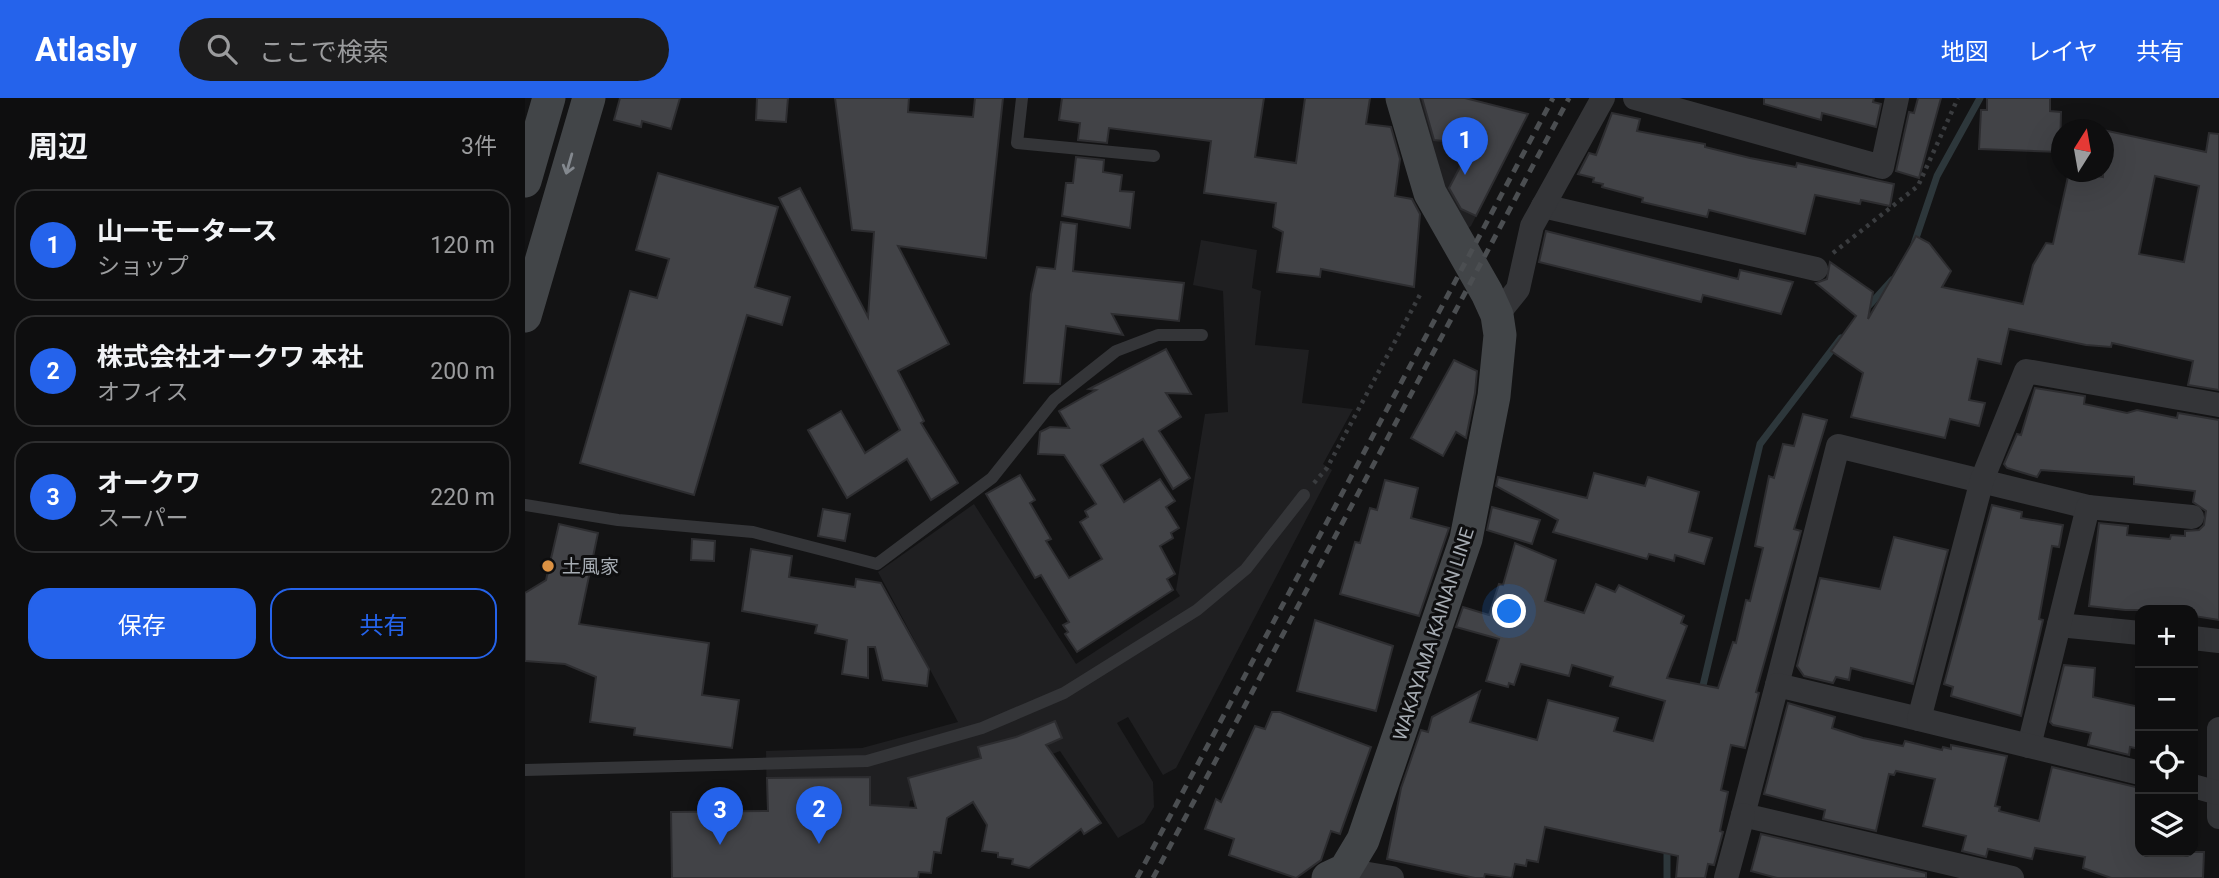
<!DOCTYPE html>
<html lang="ja">
<head>
<meta charset="utf-8">
<style>
	body { margin:0; font-family:Roboto,"Noto Sans JP",sans-serif; background:#1c1c1d; color:#f1f3f6 }
	.controls { position:absolute; right:21px; bottom:21px; display:grid; overflow:hidden; border-radius:14px; box-shadow:0 7px 28px #0002 }
	.controls button { width:63px; height:63px; display:grid; place-items:center; padding:0; border:0; border-bottom:2px solid #2e2e2f; background:#0e0e0f; color:#f1f3f6; font:35px sans-serif }
	.compass { position:absolute; left:1526px; top:21px; width:63px; height:63px; border-radius:50%; background:#0e0e0f; box-shadow:0 7px 28px #0002; rotate:11deg }
	.you { position:absolute; left:985px; top:514px; width:24px; height:24px; margin:-18px; border:5px solid #fff; border-radius:50%; background:#1a73e8; box-shadow:0 0 0 10px #1a73e833 }
	.badge { display:grid; place-items:center; width:46px; height:46px; border-radius:50%; background:#2563eb; color:#fff; font-size:23px; font-weight:700 }
	.pin { position:absolute; translate:-50% -58px; filter:drop-shadow(0 2px 4px #0008) }
	.pin::after { content:''; position:absolute; top:37px; width:24px; height:21px; background:inherit; clip-path:polygon(0 0,100% 0,50% 100%) }
	.list { margin:0; padding:0; list-style:none }
	h2 { display:flex; justify-content:space-between; align-items:center; height:91px; margin:0; padding:0 28px; font-size:30px }
	h2 small { font-size:23px; font-weight:400; color:#9b9c9e }
	.list li { display:grid; grid-template-columns:46px 1fr auto; gap:21px; align-items:center; box-sizing:border-box; height:112px; margin:0 14px 14px; padding:0 14px; border:2px solid #2e2e2f; border-radius:21px }
	.list b { display:block; font-size:26px; white-space:nowrap }
	.list p { margin:0; font-size:23px; white-space:nowrap; color:#9b9c9e }
	.list em { font-size:23px; font-style:normal; color:#9b9c9e }
	.actions { display:flex; gap:14px; padding:21px 28px }
	.actions a { flex:1; padding:16px 0; border:2px solid #2563eb; border-radius:21px; text-align:center; font-size:24px; color:#2563eb }
	.actions .main { background:#2563eb; color:#fff }
	.icon { flex:none; width:38px; height:38px; fill:none; stroke:currentColor; stroke-width:2; stroke-linecap:round; stroke-linejoin:round }
	.map { position:relative; flex:none; width:1694px; height:780px; overflow:hidden }
	header { display:flex; align-items:center; gap:42px; box-sizing:border-box; height:98px; padding:0 35px; background:#2563eb; color:#fff }
	header strong { font-size:33px }
	nav { display:flex; gap:38px; margin-inline-start:auto; font-size:24px }
	.search { width:490px; height:63px; background:#1c1c1d; display:flex; align-items:center; gap:18px; box-sizing:border-box; padding:0 24px; border-radius:38px; color:#9b9c9e; font-size:26px }
	main { display:flex }
	aside { flex:1; background:#0e0e0f }
	.map>svg:first-child { display:block }
</style>
</head>
<body>
<header>
<strong>Atlasly</strong>
<div class="search"><svg class="icon" aria-label="search" viewBox="0 0 24 24"><circle cx="10" cy="10" r="6"/><path d="M15 15l6 6"/></svg>ここで検索</div>
<nav><a>地図</a><a>レイヤ</a><a>共有</a></nav>
</header>
<main>
<aside>
<h2>周辺<small>3件</small></h2>
<ul class="list">
<li><span class="badge">1</span><div><b>山一モータース</b><p>ショップ</p></div><em>120 m</em></li>
<li><span class="badge">2</span><div><b>株式会社オークワ 本社</b><p>オフィス</p></div><em>200 m</em></li>
<li><span class="badge">3</span><div><b>オークワ</b><p>スーパー</p></div><em>220 m</em></li>
</ul>
<div class="actions"><a class="main">保存</a><a>共有</a></div>
</aside>
<div class="map">
<svg width="1694" height="780" viewBox="0 0 1694 780">
	<rect width="100%" height="100%" fill="#131314"/>
	<!-- built -->
	<g fill="#1f1f21">
		<polygon points="889,0 940,0 1003,16 946,128 939,133 914,88"/>
		<polygon points="676,142 732,152 727,190 736,193 730,247 784,252 777,305 828,311 798,366 807,372 651,670 638,677 603,619 592,625 628,684 629,709 619,725 593,740 535,653 471,679 385,703 374,780 243,780 241,653 337,650 433,624 353,474 449,406 551,566 655,498 651,492 680,316 703,314 698,193 668,187"/>
	</g>
	<g fill="none" stroke-linecap="round" stroke-linejoin="round">
		<!-- stream -->
		<g stroke="#2d373b" stroke-width="7">
			<polyline points="1389,146 1412,78 1455,0"/>
			<polyline points="1340,212 1367,182"/>
			<polyline points="1176,596 1235,346 1316,240"/>
			<polyline points="1142,746 1142,780"/>
		</g>
	</g>
	<!-- building -->
	<g fill="#424347" stroke="#2d2d30" stroke-width="2" fill-rule="evenodd">
		<polygon points="95,0 155,0 146,31 117,23 116,29 89,22"/>
		<polygon points="232,0 263,0 261,24 231,22"/>
		<polygon points="310,0 384,0 383,14 448,19 450,0 478,0 461,160 373,148 424,246 373,273 399,323 396,325 433,385 406,402 382,361 322,400 283,332 316,313 340,355 375,332 254,100 275,90 343,219 349,134 327,132"/>
		<polygon points="537,0 739,0 730,59 771,65 780,0 845,0 841,26 866,29 875,61 870,98 887,101 895,116 889,189 796,171 795,179 752,174 758,134 748,129 751,105 679,95 686,43 584,30 582,45 553,42 555,25 534,22"/>
		<polygon points="897,0 940,0 1003,16 951,118 936,111 924,90 947,46 909,42"/>
		<polygon points="1239,0 1349,0 1348,4 1356,6 1351,29 1297,15 1296,22 1239,6"/>
		<polygon points="1393,0 1416,0 1394,80 1371,73 1384,14 1389,15"/>
		<polygon points="1462,0 1525,0 1525,13 1536,14 1535,54 1454,51 1456,12 1462,12"/>
		<polygon points="1087,15 1115,21 1112,33 1180,46 1180,49 1225,60 1271,69 1272,65 1369,86 1365,108 1336,102 1335,106 1290,97 1280,136 1184,112 1182,119 1117,104 1118,100 1077,89 1078,86 1068,84 1069,80 1053,76 1064,55 1071,57"/>
		<path d="M1578,32L1681,54L1684,35L1694,36V292L1663,287L1668,263L1587,245L1586,249L1561,247L1484,231L1476,266L1453,261L1444,302L1460,305L1454,328L1425,321L1420,340L1326,319L1338,275L1306,253L1331,218L1291,185L1302,181L1305,164L1348,194L1343,221L1391,138L1404,145L1426,173L1417,189L1498,206L1508,167L1521,145L1528,146L1544,74L1578,79ZM1630,78L1674,88L1659,164L1614,156Z"/>
		<polygon points="551,59 579,62 578,74 597,77 595,93 609,94 605,130 537,118 541,85 548,85"/>
		<polygon points="133,75 253,109 230,189 265,199 257,227 222,217 169,397 55,365 105,193 132,200 144,161 111,152"/>
		<polygon points="536,124 552,126 548,173 659,185 654,223 587,216 598,237 541,228 535,286 499,285 506,196 512,169 530,171"/>
		<polygon points="1021,133 1213,181 1215,172 1268,184 1256,216 1178,197 1176,204 1014,164"/>
		<polygon points="641,251 666,296 641,295 656,319 634,333 665,380 648,391 618,341 576,367 599,404 635,381 650,403 641,409 654,430 646,435 648,440 635,448 650,476 642,481 648,492 552,554 540,536 543,534 538,527 544,524 516,477 510,480 461,396 495,377 510,402 505,405 526,441 521,443 544,480 577,461 555,424 563,419 560,413 571,406 539,357 513,356 515,334 525,329 544,330 534,313 571,292 564,291"/>
		<polygon points="929,262 952,273 950,295 941,340 931,334 918,358 886,340"/>
		<polygon points="1510,290 1560,298 1559,306 1602,315 1612,312 1652,320 1653,315 1694,322 1694,522 1669,518 1669,512 1600,512 1564,508 1574,425 1603,428 1602,437 1645,441 1646,437 1660,438 1660,433 1674,432 1679,427 1681,413 1668,404 1670,393 1609,386 1609,379 1516,372 1512,379 1482,370 1479,366 1492,336 1496,337"/>
		<polygon points="1278,316 1302,322 1269,431 1276,433 1231,594 1234,595 1220,650 1206,647 1196,692 1203,694 1195,733 1198,734 1189,767 1183,766 1180,780 1151,780 1153,758 1020,729 1013,764 1002,762 1001,768 990,766 987,780 960,776 959,780 950,780 862,761 876,690 896,632 903,634 907,619 955,593 945,624 1012,642 1023,602 1093,620 1089,633 1128,643 1140,603 1085,588 1088,579 1047,567 1044,578 996,566 989,587 984,585 983,589 961,583 974,541 931,529 938,509 964,517 974,486 978,487 990,445 1031,462 1020,503 1059,515 1071,486 1090,494 1094,487 1159,518 1156,525 1162,528 1142,580 1193,590 1208,544 1211,545 1221,502 1225,503 1238,450 1230,448 1244,378 1249,380 1258,346 1269,348"/>
		<polygon points="1069,375 1120,388 1123,379 1174,394 1164,434 1187,440 1179,466 1150,457 1149,463 1124,456 1122,461 1028,434 1033,422 971,388 973,379 1062,400"/>
		<polygon points="860,382 893,390 886,420 924,430 894,518 815,496 830,444 835,445 845,410 852,412"/>
		<polygon points="1467,407 1497,414 1496,420 1538,427 1534,449 1527,448 1514,521 1518,522 1496,618 1426,598 1428,589 1419,586"/>
		<polygon points="967,409 1015,422 1007,446 962,432"/>
		<polygon points="298,411 325,416 320,443 293,438"/>
		<polygon points="34,426 73,435 54,526 184,545 177,597 214,602 207,650 109,637 110,630 65,624 71,579 40,566 0,563 0,495 21,482"/>
		<polygon points="1369,439 1423,452 1388,586 1326,570 1324,582 1311,579 1308,585 1279,578 1272,568 1295,480 1355,491"/>
		<polygon points="167,441 190,443 189,463 166,462"/>
		<polygon points="226,451 267,458 264,479 330,489 331,481 356,485 404,571 402,588 358,582 350,549 343,549 343,580 317,576 322,542 290,535 292,527 217,513"/>
		<polygon points="790,522 868,548 851,613 772,593"/>
		<polygon points="1539,567 1570,570 1568,599 1615,609 1615,651 1605,649 1604,657 1563,647 1566,635 1528,627 1525,624"/>
		<polygon points="1263,605 1310,619 1307,630 1338,640 1378,648 1380,643 1417,652 1418,649 1426,651 1426,647 1482,658 1470,708 1475,709 1474,713 1514,723 1527,669 1615,690 1615,754 1679,754 1678,780 1586,780 1558,770 1560,759 1510,750 1507,761 1463,751 1461,759 1437,753 1441,738 1398,728 1410,681 1371,673 1369,677 1364,676 1351,733 1298,721 1300,712 1239,696"/>
		<polygon points="747,614 755,614 846,649 815,736 806,733 796,762 771,780 704,757 709,741 680,731 691,701 696,704 730,628 740,631"/>
		<polygon points="530,623 537,640 521,647 576,725 559,736 556,731 504,770 487,766 488,761 473,759 473,755 457,753 462,727 448,704 422,720 416,755 409,754 406,775 394,774 393,780 147,780 146,714 243,713 242,680 345,679 345,707 391,710 383,680 456,660 453,649 491,639"/>
		<polygon points="1236,736 1401,775 1401,780 1252,780 1226,773"/>
	</g>
	<g fill="none" stroke-linecap="round" stroke-linejoin="round">
		<!-- path -->
		<g stroke="#3a3c3f" stroke-width="4.5" stroke-dasharray="3.5 5" stroke-linecap="butt">
			<polyline points="1308,155 1393,88 1433,0"/>
			<polyline points="789,385 802,370 897,193"/>
		</g>
		<!-- service -->
		<g stroke="#343538" stroke-width="12">
			<polyline points="497,0 492,45 629,58"/>
			<polyline points="0,407 93,422 228,434 352,466 467,380 529,302 591,253 633,237 677,237"/>
			<polyline points="0,672 342,663 457,630 539,595 672,512 721,471 779,397"/>
		</g>
		<!-- minor -->
		<g stroke="#343538" stroke-width="24">
			<polyline points="1110,0 1357,69 1372,0"/>
			<polyline points="1018,108 1291,171"/>
			<polyline points="972,217 993,191 1007,128 1078,0"/>
			<polyline points="1534,527 1615,535"/>
			<polyline points="1668,540 1694,543"/>
			<polyline points="1252,587 1313,348 1563,409"/>
			<polyline points="1394,621 1252,587 1218,717 1487,780"/>
			<polyline points="1694,631 1694,719"/>
			<polyline points="1504,648 1563,409 1667,419"/>
			<polyline points="1615,675 1394,621 1457,382 1501,273 1694,307"/>
			<polyline points="1668,688 1693,695"/>
			<polyline points="820,772 867,780"/>
			<polyline points="1201,780 1218,717"/>
		</g>
		<!-- secondary -->
		<g stroke="#424548" stroke-width="33">
			<polyline points="0,83 24,0"/>
			<polyline points="0,218 64,0"/>
			<polyline points="803,780 820,772 838,742 941,441 969,298 975,237 972,217 962,195 905,95 877,0"/>
		</g>
		<!-- rail -->
		<g stroke="#4b4e51" stroke-width="5" stroke-dasharray="9 7" stroke-linecap="butt">
			<polyline points="612,780 1028,0"/>
			<polyline points="628,780 1044,0"/>
		</g>
	</g>
	<!-- one-way arrows -->
	<defs><path id="oneway-shaft" d="M-6 0H5M1.5-3L5.5 0L1.5 3" fill="none" stroke-width="1.6" stroke-linecap="round" stroke-linejoin="round" transform="scale(1.75)"/></defs>
	<use stroke="#83888e" href="#oneway-shaft" transform="translate(44 66) rotate(106)"/>
	<!-- markers -->
	<circle fill="#dc9243" stroke="#0e0e0f" stroke-width="2.5" cx="23" cy="468" r="7"/>
	<g text-anchor="middle" stroke-width="6" stroke-linejoin="round" paint-order="stroke">
		<!-- poi labels -->
		<g font-size="19" fill="#a6acb3" stroke="#0e0e0f" text-anchor="start">
			<text x="37" y="475">土風家</text>
		</g>
		<!-- street labels -->
		<g font-size="19" fill="#a6acb3" stroke="#0e0e0f">
			<text transform="translate(908 536) rotate(-72)" y="7">WAKAYAMA KAINAN LINE</text>
		</g>
	</g>
</svg>
<div class="controls">
<button>+</button>
<button>−</button>
<button><svg class="icon" aria-label="locate" viewBox="0 0 24 24"><circle cx="12" cy="12" r="6"/><path d="M12 2v4M12 18v4M2 12h4M18 12h4"/></svg></button>
<button><svg class="icon" aria-label="layers" viewBox="0 0 24 24"><path d="M12 4l9 5-9 5-9-5zM3 14l9 5 9-5"/></svg></button>
</div>
<svg class="compass" viewBox="-18 -18 36 36"><path d="M0-13l5 13h-10z" fill="#e53935"/><path d="M0 13l5-13h-10z" fill="#9b9c9e"/></svg>
<div class="you"></div>
<div class="pin badge" style="left:940px;top:77px">1</div>
<div class="pin badge" style="left:294px;top:746px">2</div>
<div class="pin badge" style="left:195px;top:747px">3</div>
</div>
</main>
</body>
</html>
